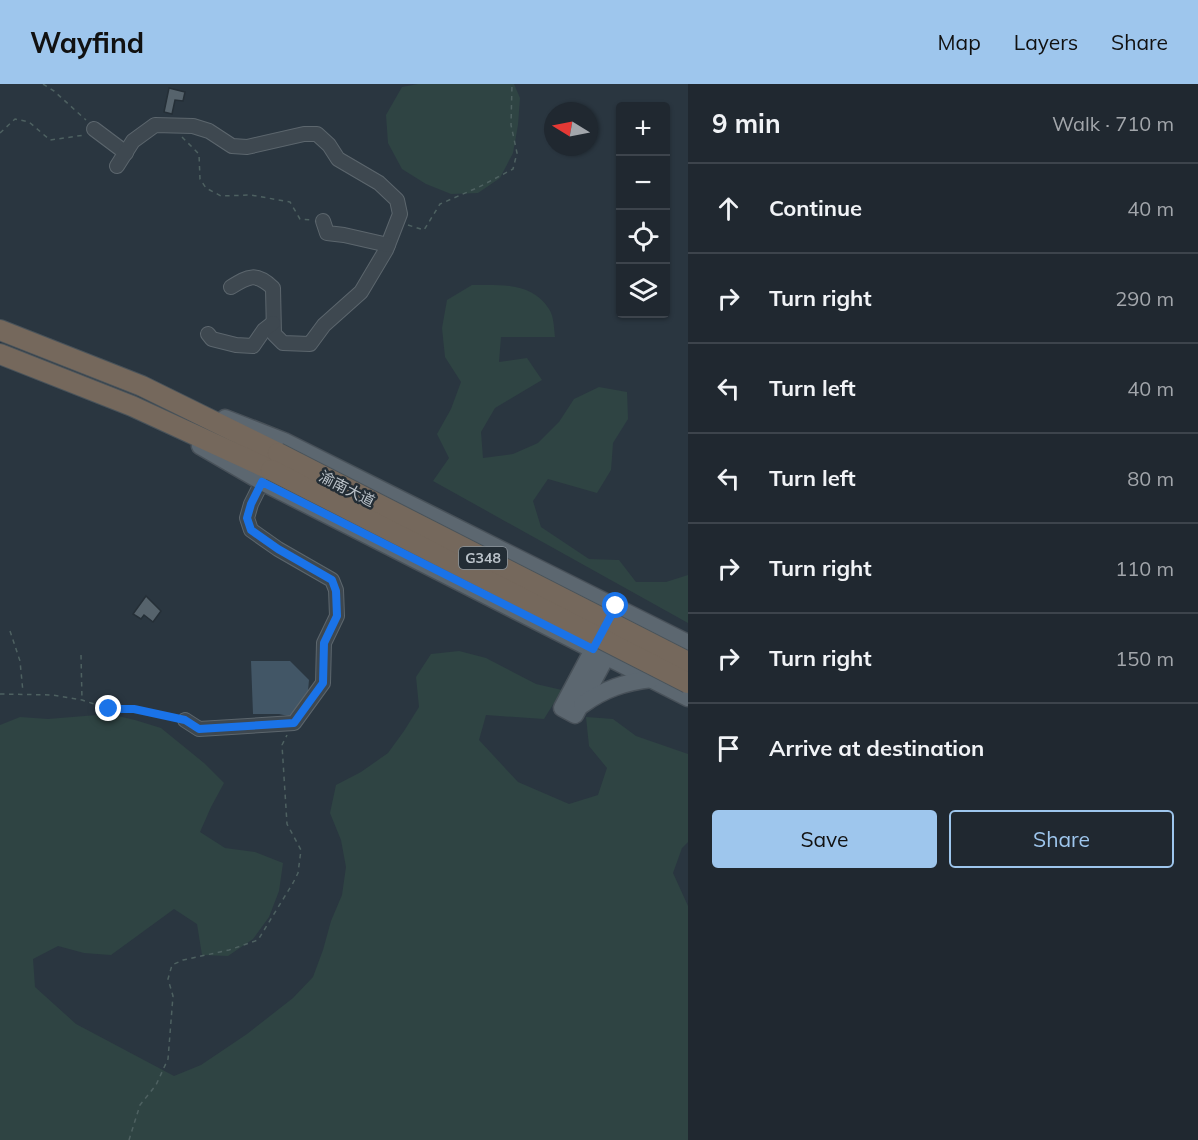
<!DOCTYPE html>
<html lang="en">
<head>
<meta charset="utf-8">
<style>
	body { margin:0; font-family:Mulish,"Noto Sans SC",sans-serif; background:#2d343c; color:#f1f3f6 }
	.controls { position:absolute; right:18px; top:18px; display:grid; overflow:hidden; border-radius:6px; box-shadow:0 2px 4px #0004 }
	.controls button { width:54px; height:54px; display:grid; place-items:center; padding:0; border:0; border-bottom:2px solid #3d444c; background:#202830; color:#f1f3f6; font:30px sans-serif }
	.compass { position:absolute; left:544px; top:18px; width:54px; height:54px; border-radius:50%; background:#202830; box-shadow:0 2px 4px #0004; rotate:280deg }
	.stop { position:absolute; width:18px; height:18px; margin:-14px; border:4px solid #1a73e8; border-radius:50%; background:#fff }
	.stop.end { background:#1a73e8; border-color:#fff; box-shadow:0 2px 6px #0008 }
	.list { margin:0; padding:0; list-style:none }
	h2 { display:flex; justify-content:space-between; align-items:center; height:78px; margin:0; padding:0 24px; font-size:26px }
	h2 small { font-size:20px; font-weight:400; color:#a2a6ab }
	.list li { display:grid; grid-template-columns:39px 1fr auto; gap:18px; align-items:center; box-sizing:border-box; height:90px; padding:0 24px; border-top:2px solid #3d444c }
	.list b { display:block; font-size:22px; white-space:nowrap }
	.list em { font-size:20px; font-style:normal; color:#a2a6ab }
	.actions { display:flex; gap:12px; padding:18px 24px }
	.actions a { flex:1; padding:14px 0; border:2px solid #9ec6ed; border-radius:6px; text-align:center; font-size:21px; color:#9ec6ed }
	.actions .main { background:#9ec6ed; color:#111 }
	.icon { flex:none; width:33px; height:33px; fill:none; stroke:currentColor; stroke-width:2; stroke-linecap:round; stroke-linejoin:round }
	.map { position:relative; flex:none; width:688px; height:1056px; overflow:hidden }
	header { display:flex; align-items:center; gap:36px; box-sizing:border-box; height:84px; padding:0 30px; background:#9ec6ed; color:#111 }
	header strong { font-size:28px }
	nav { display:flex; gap:33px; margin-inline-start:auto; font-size:21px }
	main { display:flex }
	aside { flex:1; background:#202830 }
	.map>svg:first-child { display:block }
</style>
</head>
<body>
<header>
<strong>Wayfind</strong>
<nav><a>Map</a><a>Layers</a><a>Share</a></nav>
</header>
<main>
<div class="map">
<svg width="688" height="1056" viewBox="0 0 688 1056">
	<rect width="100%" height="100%" fill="#2a3640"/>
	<!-- green -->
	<g fill="#2f4443">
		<polygon points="418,0 514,0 520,14 518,41 513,69 500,94 478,109 451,110 426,100 402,85 388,59 386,31 402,3"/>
		<path d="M472,201C500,201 532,198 549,225C554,232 554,245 555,253H501L499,278L527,274L542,296L495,324L481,348L483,374L513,370L538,359L559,338L574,315L599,303L627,308L628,335L613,359L611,386L597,409L548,395L533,417L541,443L589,475L619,476L636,498H666L688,491V539L433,397L449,374L437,350L451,325L461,298L445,273L442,244L447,216Z"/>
		<polygon points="459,567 486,574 536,600 562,606 544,635 486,631 479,656 518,698 569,720 598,711 607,684 589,662 586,633 613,635 636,652 688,670 688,758 682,764 673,789 688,822 688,1056 0,1056 0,641 20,633 48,635 109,630 135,636 161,644 204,679 224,699 211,723 200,748 225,764 255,768 283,779 279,807 269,833 253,855 228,872 202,871 197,840 174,825 111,871 84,869 58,862 33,875 35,903 76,940 174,992 201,981 247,950 293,914 313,893 323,866 331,837 342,811 346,783 341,756 330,729 336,701 361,688 388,669 404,647 419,623 416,593 431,570"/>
	</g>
	<!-- water -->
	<polygon fill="#425666" points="251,577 290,577 309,596 308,607 300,629 293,633 279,630 253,630"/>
	<!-- building -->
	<g fill="#56636c" stroke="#252f37" stroke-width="1.5">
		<polygon points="169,4 185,8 183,17 175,16 172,30 164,28"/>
		<polygon points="146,512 161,527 153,538 144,531 141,535 133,530"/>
	</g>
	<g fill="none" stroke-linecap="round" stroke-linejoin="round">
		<!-- minor casing -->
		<g stroke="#5c666d" stroke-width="16">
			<g id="minor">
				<polyline points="94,45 126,69"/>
				<path d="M117,82L133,57L155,41L193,42L209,47L232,62L247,63L304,50H317L329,61L338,75L379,99L397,116L400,130L386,166L361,208L324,241L310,260L283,259L274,250L273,204C256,188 249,192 231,203"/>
				<polyline points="323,137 327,149 344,151 388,161"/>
				<polyline points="208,250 212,255 236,261 253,262 264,246 273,239"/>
				<polyline points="185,636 199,645 294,639 323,599 324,559 337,532 336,506 332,496 278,465 251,446 247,434 251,420 262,398"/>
			</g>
		</g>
		<!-- major casing -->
		<g stroke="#485159" stroke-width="19">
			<g id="major">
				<polyline points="225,334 284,357 688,559"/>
				<polyline points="200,362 262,398 688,614"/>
				<polyline points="597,558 562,624 575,631 612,562"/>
				<path d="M582,621C604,605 625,598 652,595"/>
			</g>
		</g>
		<!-- highway casing -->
		<g stroke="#49535a" stroke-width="22">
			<g id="highway">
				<polyline points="0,246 142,302 278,369"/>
				<polyline points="0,270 132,322 271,386"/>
			</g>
		</g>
		<!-- path -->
		<g stroke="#4e6161" stroke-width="1.5" stroke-dasharray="4.5 4.5" stroke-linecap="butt">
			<polyline points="43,0 54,7 86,36"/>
			<polyline points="0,49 15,35 29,38 50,56 85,51"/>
			<polyline points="182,53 199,70 200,95 206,104 221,112 251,111 290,118 300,135 312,136"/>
			<polyline points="408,141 424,146 440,120 479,103 513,85 517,69 511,41 512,0"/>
			<polyline points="10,547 20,577 23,608"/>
			<polyline points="81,571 82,616"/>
			<polyline points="0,610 52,611 82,616 109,625 134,625 173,634"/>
			<polyline points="129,1056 140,1021 156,1001 168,975 173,912 168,895 172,881 183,876 229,866 258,856 293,799 298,789 301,766 287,740 282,661 287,651"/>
		</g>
		<!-- minor -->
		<use href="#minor" stroke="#3e4850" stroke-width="14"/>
		<!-- major -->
		<use href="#major" stroke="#5c6770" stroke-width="16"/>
		<!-- highway -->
		<use href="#highway" stroke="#75685c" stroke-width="20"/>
		<!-- highway-bridge casing -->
		<g stroke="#49535a" stroke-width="22" stroke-linecap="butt">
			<g id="highway-bridge">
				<polyline points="278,369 688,578"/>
				<polyline points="271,386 688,599"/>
			</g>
		</g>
		<!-- highway-bridge -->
		<use href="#highway-bridge" stroke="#75685c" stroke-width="20"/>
	</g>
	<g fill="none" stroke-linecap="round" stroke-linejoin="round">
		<!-- route -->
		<polyline stroke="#1a73e8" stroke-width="8" points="109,625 134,625 185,636 199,645 294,639 323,599 324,559 337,532 336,507 332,496 278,465 251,446 247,434 251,420 262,398 593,565 616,522"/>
	</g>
	<g text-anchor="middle" stroke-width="5" stroke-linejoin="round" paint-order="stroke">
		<!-- shield labels -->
		<rect fill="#232d35" stroke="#8d969d" stroke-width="1.5" x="459" y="463" width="48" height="22" rx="4.5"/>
		<g font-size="14" font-weight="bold" fill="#bbc3ca">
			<text x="483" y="479">G348</text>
		</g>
		<!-- street labels -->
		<g font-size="15" fill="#bbc3ca" stroke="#232d35">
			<text transform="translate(347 405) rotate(27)" y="5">渝南大道</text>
		</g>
	</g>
</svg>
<div class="controls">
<button>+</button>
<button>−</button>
<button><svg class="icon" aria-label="locate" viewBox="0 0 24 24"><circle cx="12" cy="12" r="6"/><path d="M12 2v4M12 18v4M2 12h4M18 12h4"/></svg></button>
<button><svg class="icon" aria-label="layers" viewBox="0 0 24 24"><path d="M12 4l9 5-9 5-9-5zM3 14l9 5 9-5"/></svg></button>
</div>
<svg class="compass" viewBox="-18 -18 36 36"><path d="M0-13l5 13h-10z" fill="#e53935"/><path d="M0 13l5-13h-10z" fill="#a2a6ab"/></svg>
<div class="stop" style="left:616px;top:522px"></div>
<div class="stop end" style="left:109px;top:625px"></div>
</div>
<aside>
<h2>9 min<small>Walk · 710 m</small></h2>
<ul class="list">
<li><svg class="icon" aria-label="ahead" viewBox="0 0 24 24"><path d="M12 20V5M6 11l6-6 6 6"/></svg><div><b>Continue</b></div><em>40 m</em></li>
<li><svg class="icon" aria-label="right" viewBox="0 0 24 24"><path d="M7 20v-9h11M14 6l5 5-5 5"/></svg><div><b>Turn right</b></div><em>290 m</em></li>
<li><svg class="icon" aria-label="left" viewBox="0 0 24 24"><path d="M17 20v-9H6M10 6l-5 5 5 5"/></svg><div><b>Turn left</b></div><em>40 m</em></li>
<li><svg class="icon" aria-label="left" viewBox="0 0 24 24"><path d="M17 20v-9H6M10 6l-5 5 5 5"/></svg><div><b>Turn left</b></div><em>80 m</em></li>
<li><svg class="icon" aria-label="right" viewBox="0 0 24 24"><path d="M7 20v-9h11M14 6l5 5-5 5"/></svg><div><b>Turn right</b></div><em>110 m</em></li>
<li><svg class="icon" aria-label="right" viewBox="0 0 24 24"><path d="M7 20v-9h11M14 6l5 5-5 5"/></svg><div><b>Turn right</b></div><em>150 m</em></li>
<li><svg class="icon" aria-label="arrive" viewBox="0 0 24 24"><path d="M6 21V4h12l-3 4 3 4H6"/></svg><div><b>Arrive at destination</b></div></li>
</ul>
<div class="actions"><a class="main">Save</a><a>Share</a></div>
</aside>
</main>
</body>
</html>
